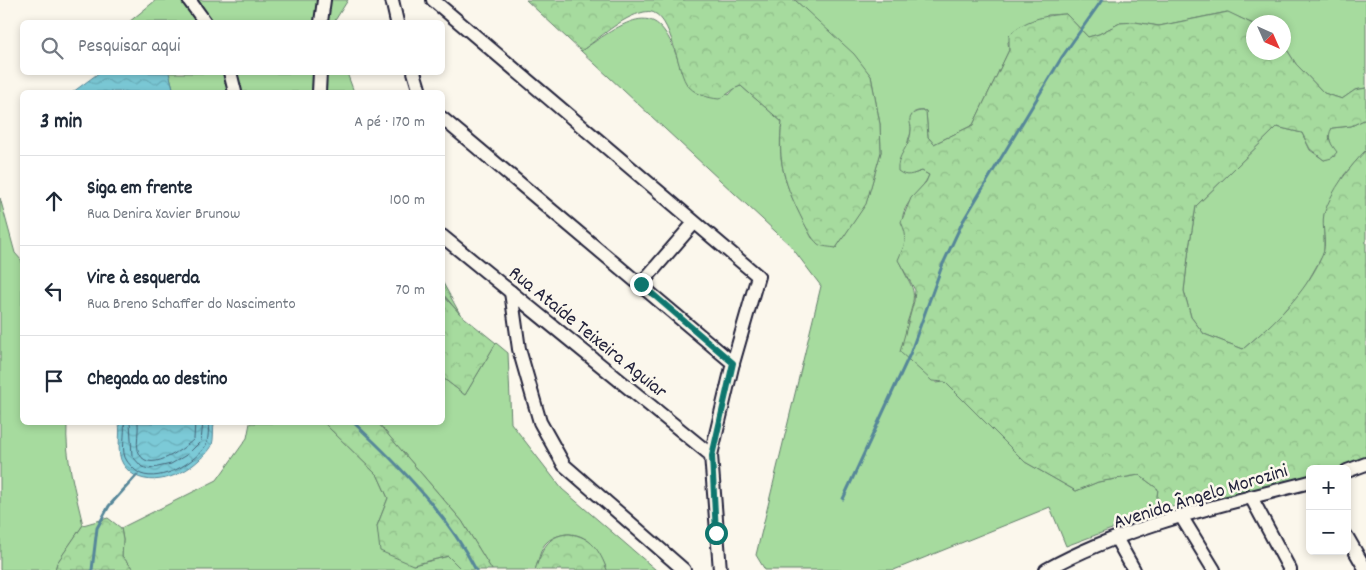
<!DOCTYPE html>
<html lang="pt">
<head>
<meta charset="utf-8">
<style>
	body { margin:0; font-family:Dekko,sans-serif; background:#f6f6f7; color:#1f2937 }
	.controls { position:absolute; right:15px; bottom:15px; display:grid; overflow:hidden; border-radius:8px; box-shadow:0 2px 8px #0003 }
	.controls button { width:45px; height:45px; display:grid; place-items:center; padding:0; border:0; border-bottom:1px solid #e0e1e3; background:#fff; color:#1f2937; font:25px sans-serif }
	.compass { position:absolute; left:1246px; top:15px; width:45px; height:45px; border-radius:50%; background:#fff; box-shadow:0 2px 8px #0003; rotate:135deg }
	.stop { position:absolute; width:15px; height:15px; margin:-11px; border:4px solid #0f766e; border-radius:50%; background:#fff }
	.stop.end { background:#0f766e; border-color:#fff; box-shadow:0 1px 5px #0008 }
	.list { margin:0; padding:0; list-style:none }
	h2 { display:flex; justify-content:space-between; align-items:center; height:65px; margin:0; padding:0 20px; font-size:21px }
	h2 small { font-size:16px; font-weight:400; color:#747a83 }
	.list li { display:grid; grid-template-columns:32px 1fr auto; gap:15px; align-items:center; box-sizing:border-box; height:90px; padding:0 20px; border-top:1px solid #e0e1e3 }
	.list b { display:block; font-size:19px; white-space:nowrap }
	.list p { margin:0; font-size:16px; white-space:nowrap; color:#747a83 }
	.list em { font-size:16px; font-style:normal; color:#747a83 }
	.icon { flex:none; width:28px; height:28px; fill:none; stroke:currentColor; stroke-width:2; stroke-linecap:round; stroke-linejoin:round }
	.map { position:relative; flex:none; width:1366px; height:570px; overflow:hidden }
	.search { position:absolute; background:#fff; box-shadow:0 2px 8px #0003; left:20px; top:20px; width:425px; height:55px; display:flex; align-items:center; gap:12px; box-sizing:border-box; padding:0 18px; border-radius:8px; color:#747a83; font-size:19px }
	.panel { position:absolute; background:#fff; box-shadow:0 2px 8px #0003; left:20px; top:90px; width:425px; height:335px; border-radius:8px }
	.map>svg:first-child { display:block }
</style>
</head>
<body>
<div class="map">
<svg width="1366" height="570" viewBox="0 0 1366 570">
	<defs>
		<pattern id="forest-crowns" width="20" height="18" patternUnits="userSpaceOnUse" patternTransform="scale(1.25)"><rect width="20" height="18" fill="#a6db9e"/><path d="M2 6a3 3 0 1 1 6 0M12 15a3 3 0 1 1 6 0" fill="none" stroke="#8fbc89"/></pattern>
		<pattern id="water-waves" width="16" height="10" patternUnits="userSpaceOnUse" patternTransform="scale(1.25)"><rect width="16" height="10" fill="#7bcad7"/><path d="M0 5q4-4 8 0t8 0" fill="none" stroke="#6aadb9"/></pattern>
	</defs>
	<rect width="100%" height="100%" fill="#fbf7ec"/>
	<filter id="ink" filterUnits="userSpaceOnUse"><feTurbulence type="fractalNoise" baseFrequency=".02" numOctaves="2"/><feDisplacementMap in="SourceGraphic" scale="10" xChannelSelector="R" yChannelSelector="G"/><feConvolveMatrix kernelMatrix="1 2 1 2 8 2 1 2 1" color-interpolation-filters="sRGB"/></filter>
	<g filter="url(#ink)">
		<!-- grass -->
		<g fill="#a6db9e" stroke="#647e6c">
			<polygon points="156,0 348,0 334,22 129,22"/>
			<path d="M795,0H1366V88L1355,90L1342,99L1324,93L1296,64L1284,45V22L1253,24L1227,12L1159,26L1135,22L1120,23L1099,34L1088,37L1066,14L1048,15L1008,42L1009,50L973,125L934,144L928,137L926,111C907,109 912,119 911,131C911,135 908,138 908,142C908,152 912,164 913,174L922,171L929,175C923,192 891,210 907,231L906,241L899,261C913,292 919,287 907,323L936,383L945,382L1025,462L1076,491L1098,482L1139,475L1158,489L1155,513L1066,546L1050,507L894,570H765L756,555L821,286L790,245L581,51C640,10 661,0 682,73L729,95L735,88L741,86L782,122C775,170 791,197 812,238L836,248L866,203L881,152L880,124L871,76L851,54Z"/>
			<polygon points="169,73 347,73 354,92 174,92"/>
			<polygon points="1366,119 1366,150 1344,175 1324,215 1324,253 1303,290 1273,323 1243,349 1204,334 1191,317 1184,291 1189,248 1196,206 1277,127 1302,133 1310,150 1324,160 1335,156 1328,134 1332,128 1351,126"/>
			<path d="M0,198L15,253L22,261V422L67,423C65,458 75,490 83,525L57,563L55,570H0Z"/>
			<polygon points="443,283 460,314 443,294"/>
			<path d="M496,343L508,353L511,423L562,489L656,570H607C599,551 589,533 566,534C559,535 550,538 545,544C540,550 538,563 535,570H492L462,521L378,423L442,422L443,378L465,395Z"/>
			<polygon points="250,423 324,423 378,476 388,498 377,526 413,565 449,556 462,570 134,570 122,556 123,540 121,528 217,480 247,438"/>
		</g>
		<!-- forest -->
		<g fill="url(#forest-crowns)" stroke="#647e6c">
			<path d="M526,0H795L854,54L871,76L880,124L881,152L866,204L836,248C831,247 822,247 818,244C811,238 807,228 803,221C785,185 777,163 782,122L741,86C733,88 728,95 719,99C708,98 693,94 686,83C676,67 671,5 644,12C621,17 600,38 581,51Z"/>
			<path d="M1228,12L1253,24L1254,52H1284V45L1296,64L1324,93L1342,99L1355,90L1366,88V119L1351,126L1332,128C1326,138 1331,144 1337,152L1332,158L1324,160L1310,149L1302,133L1277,127L1196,206L1189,248L1184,291L1191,317L1204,334L1243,349C1275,322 1305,294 1322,256C1328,244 1321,227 1324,214C1332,189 1349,168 1366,150V461L1344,469H1310V481L1306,483L1186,502L1155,513L1158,489L1139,475L1098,482L1076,491L1025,462L945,382L932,381L900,352L914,301L915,290L898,260C905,243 909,239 901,222L911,198L926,182L929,175L922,171C912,174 907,178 898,171C896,155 911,146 911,130C912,125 907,121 912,115C915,111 921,111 926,111L928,137L934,144L973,125L1009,50V35C1024,20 1045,15 1066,14L1088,37L1099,34L1120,23L1135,22L1159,26Z"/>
			<polygon points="442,294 460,314 496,343 465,395 443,378"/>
			<polygon points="324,423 378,423 462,521 492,570 462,570 448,556 413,565 380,551 377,526 388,498 378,476"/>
			<polygon points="108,518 121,528 123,540 122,556 134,570 55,570 57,563 83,525"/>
			<path d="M569,534C591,536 600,551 607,570H535C542,551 546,535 569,534Z"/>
		</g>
		<!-- water -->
		<g fill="url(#water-waves)" stroke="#578799">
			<polygon points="100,72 169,73 174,92 73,92"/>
			<path d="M119,423H214C213,429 214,439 212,445C210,451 203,456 199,460C179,479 140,491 123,464C116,453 121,435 119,423Z"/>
		</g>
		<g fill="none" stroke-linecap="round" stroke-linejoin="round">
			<!-- shore -->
			<g stroke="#466579" stroke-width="1">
				<path d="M124,422C126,433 120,452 127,461C130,465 136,472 141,474C161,482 195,463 206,445C209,439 208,429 209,422"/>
				<polyline points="130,422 132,456 142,467 149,469 171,464 188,454 201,441 203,422"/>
				<path d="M138,422C139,431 136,442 138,450C145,477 184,449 194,439L195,422"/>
			</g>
			<!-- stream -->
			<g stroke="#578799" stroke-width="3">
				<path d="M353,422C398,464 448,515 476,570"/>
				<polyline points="843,499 910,354 942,266 963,221 1062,57 1102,0"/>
				<polyline points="92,570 97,528 109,506 137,475"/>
			</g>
			<!-- minor casing -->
			<g stroke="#22223b" stroke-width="16">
				<g id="minor">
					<polyline points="189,0 205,22"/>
					<polyline points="392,0 397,22"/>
					<polyline points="433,0 758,276 733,363 711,455 720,570"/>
					<polyline points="321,22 324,0"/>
					<polyline points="230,72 235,92"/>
					<polyline points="414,72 420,92"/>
					<polyline points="319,92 320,72"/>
					<polyline points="442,118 733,363"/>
					<polyline points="442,236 711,455"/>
					<polyline points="641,284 694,223"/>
					<polyline points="511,292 519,349 540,422 564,465 684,570"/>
					<polyline points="1347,471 1366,464"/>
					<polyline points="1251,497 1290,570"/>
					<polyline points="1181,516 1214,570"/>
					<polyline points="1347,537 1366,570"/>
					<polyline points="1116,538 1134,570"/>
					<path d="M1046,570C1127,525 1221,505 1310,482"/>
				</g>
			</g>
			<!-- minor -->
			<use href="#minor" stroke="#fbf7ec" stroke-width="12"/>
		</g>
	</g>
	<g fill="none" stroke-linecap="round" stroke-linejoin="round" filter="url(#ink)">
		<!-- route -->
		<polyline stroke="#0f766e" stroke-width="6" points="641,284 733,363 712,456 716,533"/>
	</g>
	<g text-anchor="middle" stroke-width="5" stroke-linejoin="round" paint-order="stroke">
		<!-- street labels -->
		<g font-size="20" fill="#22223b" stroke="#fbf7ec">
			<text transform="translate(589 331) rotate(39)" y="7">Rua Ataíde Teixeira Aguiar</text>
			<text transform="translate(1200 495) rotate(-17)" y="7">Avenida Ângelo Morozini</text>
		</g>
	</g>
</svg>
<div class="controls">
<button>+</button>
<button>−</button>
</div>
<svg class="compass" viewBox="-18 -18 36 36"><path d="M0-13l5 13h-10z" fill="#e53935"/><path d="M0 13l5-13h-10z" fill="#747a83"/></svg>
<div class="stop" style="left:716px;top:533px"></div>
<div class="stop end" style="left:641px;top:284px"></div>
<div class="search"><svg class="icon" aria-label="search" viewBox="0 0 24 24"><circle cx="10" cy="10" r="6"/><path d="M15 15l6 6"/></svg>Pesquisar aqui</div>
<section class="panel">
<h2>3 min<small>A pé · 170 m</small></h2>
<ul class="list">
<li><svg class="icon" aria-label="ahead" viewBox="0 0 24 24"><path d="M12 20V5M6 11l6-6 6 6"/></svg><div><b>Siga em frente</b><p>Rua Denira Xavier Brunow</p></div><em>100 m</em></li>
<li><svg class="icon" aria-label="left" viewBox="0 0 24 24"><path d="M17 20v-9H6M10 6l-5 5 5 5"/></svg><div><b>Vire à esquerda</b><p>Rua Breno Schaffer do Nascimento</p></div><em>70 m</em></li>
<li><svg class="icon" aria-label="arrive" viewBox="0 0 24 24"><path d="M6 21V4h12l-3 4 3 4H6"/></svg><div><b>Chegada ao destino</b></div></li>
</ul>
</section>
</div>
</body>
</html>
